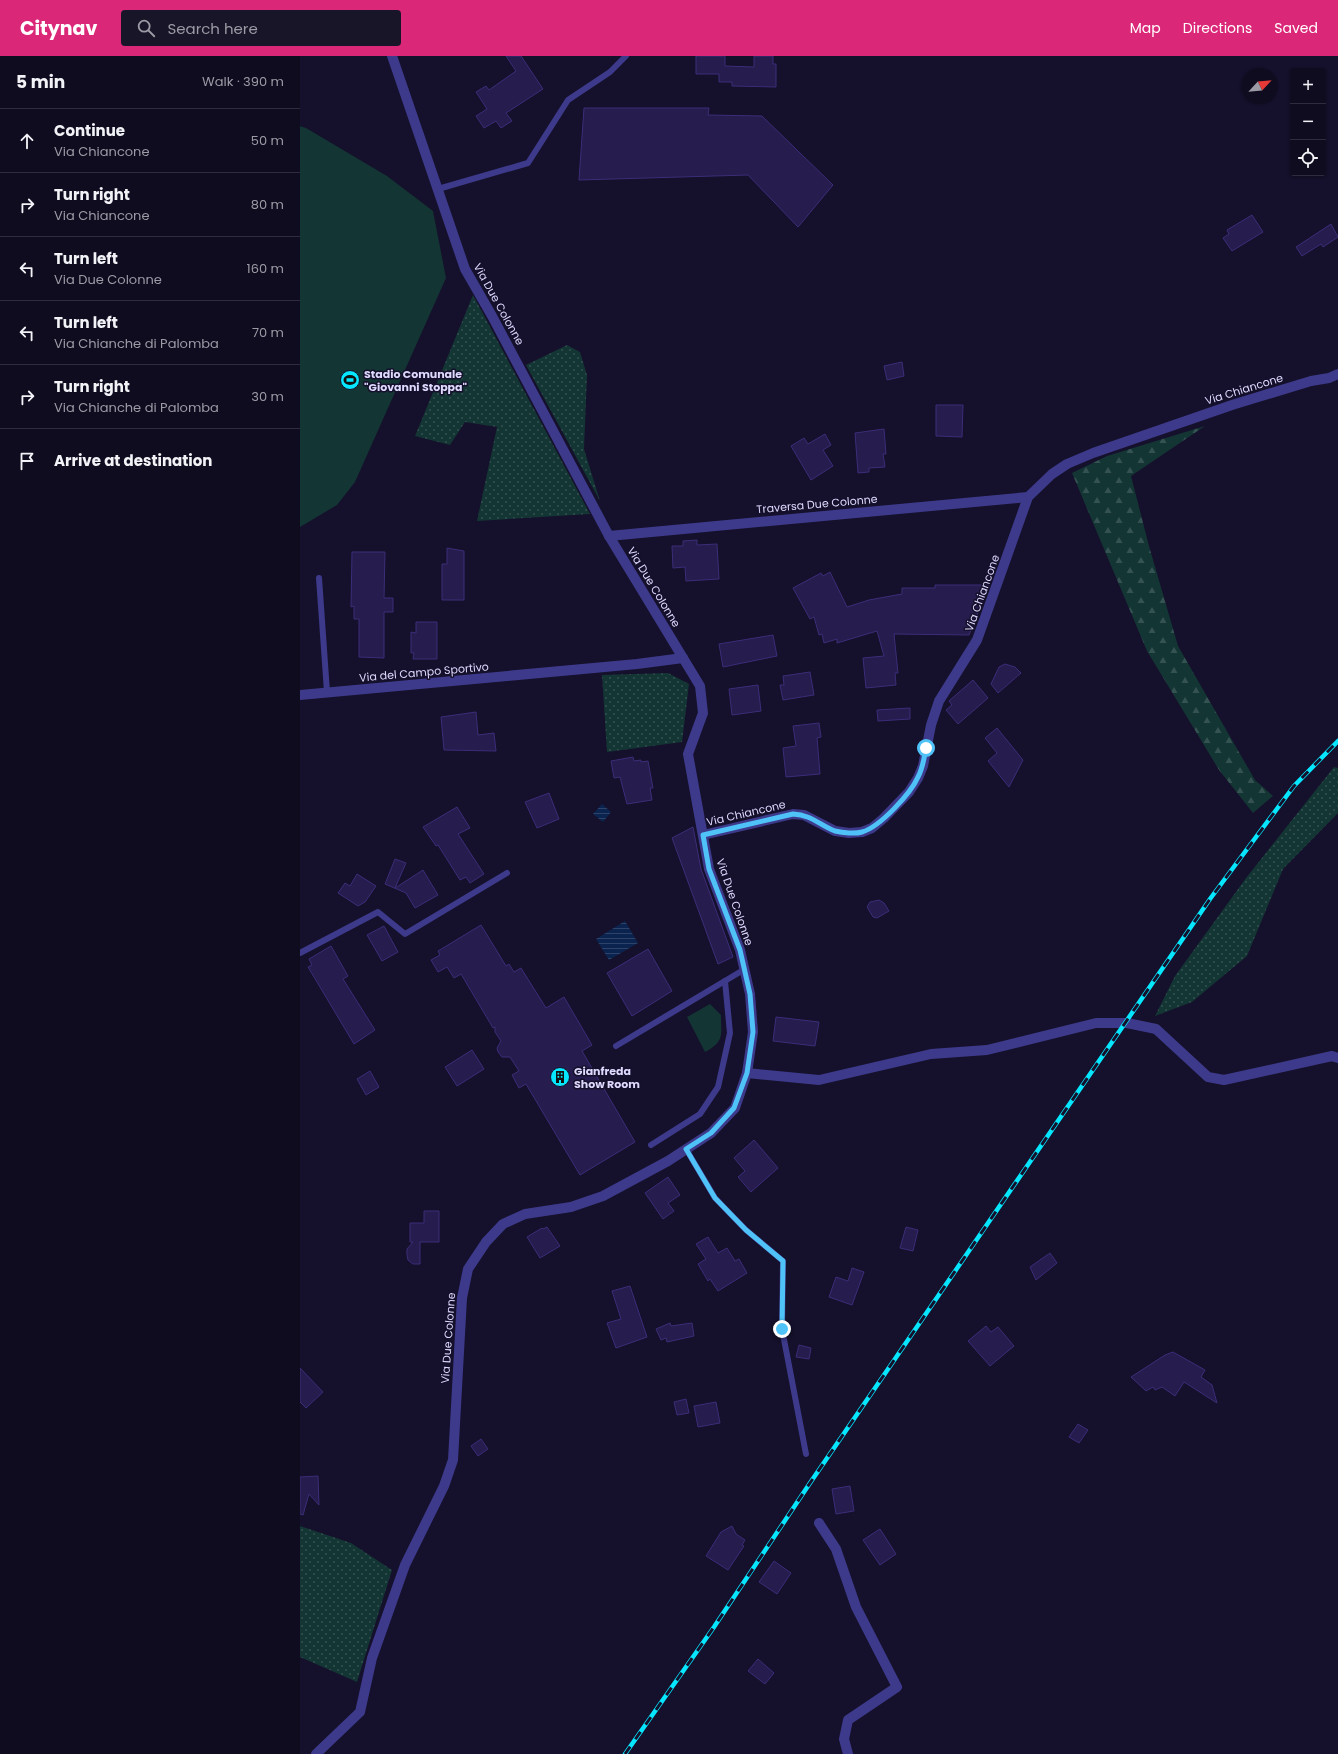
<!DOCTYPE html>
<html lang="en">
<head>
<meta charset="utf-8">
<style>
	body { margin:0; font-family:Poppins,sans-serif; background:#191529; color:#f1f3f6 }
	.controls { position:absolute; right:12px; top:12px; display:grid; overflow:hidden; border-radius:4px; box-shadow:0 1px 3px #0004 }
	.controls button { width:36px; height:36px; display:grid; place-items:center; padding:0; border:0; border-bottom:1px solid #302c3e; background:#100c20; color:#f1f3f6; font:20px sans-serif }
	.compass { position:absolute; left:942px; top:12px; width:36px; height:36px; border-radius:50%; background:#100c20; box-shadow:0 1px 3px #0004; rotate:64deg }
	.stop { position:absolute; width:12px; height:12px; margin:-9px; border:3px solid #4fc3f7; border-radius:50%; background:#fff }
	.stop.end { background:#4fc3f7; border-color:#fff; box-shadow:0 1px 4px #0008 }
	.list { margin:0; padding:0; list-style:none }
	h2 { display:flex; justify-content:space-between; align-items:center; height:52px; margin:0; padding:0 16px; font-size:17px }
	h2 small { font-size:13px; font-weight:400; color:#9c9ba5 }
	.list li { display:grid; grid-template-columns:26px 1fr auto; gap:12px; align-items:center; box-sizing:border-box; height:64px; padding:0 16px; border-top:1px solid #302c3e }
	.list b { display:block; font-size:15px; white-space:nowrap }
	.list p { margin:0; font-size:13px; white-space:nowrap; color:#9c9ba5 }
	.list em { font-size:13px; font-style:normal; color:#9c9ba5 }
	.icon { flex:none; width:22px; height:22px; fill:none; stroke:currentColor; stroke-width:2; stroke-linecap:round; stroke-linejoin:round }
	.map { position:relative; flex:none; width:1038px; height:1698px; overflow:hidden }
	header { display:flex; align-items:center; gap:24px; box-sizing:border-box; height:56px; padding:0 20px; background:#db2777; color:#fff }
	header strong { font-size:19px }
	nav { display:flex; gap:22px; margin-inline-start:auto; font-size:14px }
	.search { width:280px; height:36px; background:#191529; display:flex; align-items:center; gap:10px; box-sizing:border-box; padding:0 14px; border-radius:4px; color:#9c9ba5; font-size:15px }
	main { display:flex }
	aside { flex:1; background:#100c20 }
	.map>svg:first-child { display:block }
</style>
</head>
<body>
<header>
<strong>Citynav</strong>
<div class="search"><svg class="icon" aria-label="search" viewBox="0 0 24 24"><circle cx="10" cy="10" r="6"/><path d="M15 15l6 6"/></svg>Search here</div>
<nav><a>Map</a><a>Directions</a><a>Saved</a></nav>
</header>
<main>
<aside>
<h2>5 min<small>Walk · 390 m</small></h2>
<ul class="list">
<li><svg class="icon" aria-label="ahead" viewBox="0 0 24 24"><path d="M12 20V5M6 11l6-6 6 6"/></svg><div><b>Continue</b><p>Via Chiancone</p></div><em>50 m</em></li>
<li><svg class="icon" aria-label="right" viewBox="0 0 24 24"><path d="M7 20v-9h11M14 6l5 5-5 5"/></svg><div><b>Turn right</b><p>Via Chiancone</p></div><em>80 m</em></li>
<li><svg class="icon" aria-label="left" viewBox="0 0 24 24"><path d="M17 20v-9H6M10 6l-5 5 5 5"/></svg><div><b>Turn left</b><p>Via Due Colonne</p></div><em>160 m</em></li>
<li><svg class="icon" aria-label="left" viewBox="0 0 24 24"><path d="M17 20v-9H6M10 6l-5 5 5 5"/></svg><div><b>Turn left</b><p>Via Chianche di Palomba</p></div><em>70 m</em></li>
<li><svg class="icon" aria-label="right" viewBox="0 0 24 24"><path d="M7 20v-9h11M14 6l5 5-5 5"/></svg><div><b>Turn right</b><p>Via Chianche di Palomba</p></div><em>30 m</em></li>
<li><svg class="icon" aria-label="arrive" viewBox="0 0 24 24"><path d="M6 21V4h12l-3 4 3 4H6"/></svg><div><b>Arrive at destination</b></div></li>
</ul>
</aside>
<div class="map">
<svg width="1038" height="1698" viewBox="0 0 1038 1698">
	<defs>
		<pattern id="grass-dots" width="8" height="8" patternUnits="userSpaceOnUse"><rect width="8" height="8" fill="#133534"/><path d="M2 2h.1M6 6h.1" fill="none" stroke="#355252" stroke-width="1.8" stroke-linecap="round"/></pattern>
		<pattern id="forest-firs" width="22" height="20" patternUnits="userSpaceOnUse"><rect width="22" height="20" fill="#133534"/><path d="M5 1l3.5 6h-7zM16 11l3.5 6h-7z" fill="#355252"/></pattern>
		<pattern id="water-rules" width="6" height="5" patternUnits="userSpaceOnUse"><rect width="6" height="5" fill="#0b244f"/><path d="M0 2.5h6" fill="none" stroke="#2e4369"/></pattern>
	</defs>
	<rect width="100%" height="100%" fill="#15102b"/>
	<!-- grass -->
	<g fill="url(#grass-dots)">
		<polygon points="173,239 290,458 177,465 197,371 165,366 150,389 115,380"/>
		<polygon points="267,289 280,296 287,319 284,393 300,445 226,309"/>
		<polygon points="368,617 389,628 382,686 307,696 302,619"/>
		<polygon points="1034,711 1038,712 1038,757 983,813 947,900 892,946 855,960 875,920 946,822"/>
		<polygon points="0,1470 51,1487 92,1514 57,1626 0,1601"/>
	</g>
	<!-- forest -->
	<polygon fill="url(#forest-firs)" points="905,370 831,420 849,490 878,590 955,724 973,740 953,757 919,714 847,595 772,417 807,400"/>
	<!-- garden -->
	<g fill="#133534">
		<polygon points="0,70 6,72 87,120 133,155 146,222 55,426 37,449 0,471"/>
		<path d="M410,948L421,959C421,979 425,985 405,996L387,961Z"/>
	</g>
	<!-- water -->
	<g fill="url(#water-rules)">
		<polygon points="302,748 311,756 303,766 293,758"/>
		<polygon points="325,865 338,887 309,904 296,883"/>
	</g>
	<!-- building -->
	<g fill="#261c4d" stroke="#3c2d79">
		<polygon points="206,0 221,0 243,33 206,57 212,65 201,72 196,65 184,72 176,60 187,53 176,36 186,30 189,34 216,15"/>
		<polygon points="396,0 425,0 425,10 454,11 454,0 473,0 473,8 476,8 476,31 432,30 432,26 419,26 419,18 396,18"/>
		<polygon points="284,52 409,52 408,59 462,60 533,129 498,171 448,119 279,124"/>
		<polygon points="952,159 963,176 932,195 923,182 929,178 927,174"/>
		<polygon points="1031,168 1038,181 1023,191 1021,188 1002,200 996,191"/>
		<polygon points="602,306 604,320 587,324 584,310"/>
		<polygon points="636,349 663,349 662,381 636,380"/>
		<polygon points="584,373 586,398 583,398 585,411 569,412 569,416 558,417 555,377"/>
		<polygon points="525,378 531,389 523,394 533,410 511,424 491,390 504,382 508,388"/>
		<polygon points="397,484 397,489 417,488 419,523 386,525 385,511 373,512 372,490 383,490 383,485"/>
		<polygon points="147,492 164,495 164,544 142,544 142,508 147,508"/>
		<polygon points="52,496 85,496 84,542 93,542 93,556 84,556 84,602 59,601 59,563 54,563 54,550 51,551"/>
		<polygon points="530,516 547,551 569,544 602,538 602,532 635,532 635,529 689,529 669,579 594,578 598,617 595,617 596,629 566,632 563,602 584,600 577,575 537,587 537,583 524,587 522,578 519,579 514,561 510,563 493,532 521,517 523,520"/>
		<polygon points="116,566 137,566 137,603 113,603 114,597 111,597 111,576 116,577"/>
		<polygon points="473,579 477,600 423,611 419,588"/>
		<polygon points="705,608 715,611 721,617 698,637 691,628 699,611"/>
		<polygon points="510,616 514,639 483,644 480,629 484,629 483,620"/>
		<polygon points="673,624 688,642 658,668 646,654 652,649 649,645"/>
		<polygon points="458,629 461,655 432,659 429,633"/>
		<polygon points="610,652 610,663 578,665 577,654"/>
		<polygon points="176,656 178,679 194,677 196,695 144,694 141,661"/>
		<polygon points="519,667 521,681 517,682 520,718 486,721 483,692 496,690 493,670"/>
		<polygon points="697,672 723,704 709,731 688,705 697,697 685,682"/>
		<polygon points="333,701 334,705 341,704 341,706 348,705 353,732 350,732 352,744 327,748 320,721 314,722 311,705"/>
		<polygon points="249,737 259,763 237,772 225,746"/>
		<polygon points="157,751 170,772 158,778 184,818 170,827 166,821 160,824 138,789 136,790 123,771"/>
		<polygon points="393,771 401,813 433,901 418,908 372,782"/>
		<polygon points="95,803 106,807 95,832 123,814 138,839 115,852 106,837 85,828"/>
		<polygon points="57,818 76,830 65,846 58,850 38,837 45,827 50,830"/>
		<polygon points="579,844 584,847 589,855 577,862 573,861 567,851 570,846"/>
		<polygon points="181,869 206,910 209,908 214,916 221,912 246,952 264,941 292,989 282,995 335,1086 280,1119 226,1028 219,1032 212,1019 219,1015 210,1001 202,1001 198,996 197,992 201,985 195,976 195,971 193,972 161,918 154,922 147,911 138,916 131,904 140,899 138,895"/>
		<polygon points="84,870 98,896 82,905 67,879"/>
		<polygon points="31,890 48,920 43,923 75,974 54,988 8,911 12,909 9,903"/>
		<polygon points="348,893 372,935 332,960 307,917"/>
		<polygon points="476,961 519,966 515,990 473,985"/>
		<polygon points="172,994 184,1013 157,1030 145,1011"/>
		<polygon points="70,1015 79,1031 66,1039 57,1023"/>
		<polygon points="454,1084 478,1112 451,1136 438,1121 445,1115 434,1102"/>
		<polygon points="368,1121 380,1139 368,1147 374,1155 363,1163 345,1137"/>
		<polygon points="124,1155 139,1155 139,1186 120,1186 120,1208 113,1208 108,1204 107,1199 107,1193 113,1186 110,1186 110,1167 124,1167"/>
		<polygon points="247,1171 260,1190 240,1202 227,1181 242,1172 243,1173"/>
		<polygon points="606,1171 618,1174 613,1195 600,1192"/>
		<polygon points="408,1181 418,1197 427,1192 435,1205 439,1203 447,1217 418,1235 410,1223 408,1225 398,1208 406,1203 396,1188"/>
		<polygon points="750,1197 757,1207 736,1224 730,1211"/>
		<polygon points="552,1212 564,1216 552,1249 529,1241 536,1221 548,1225"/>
		<polygon points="330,1230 347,1281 316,1292 307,1267 321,1263 312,1235"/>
		<polygon points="370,1267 371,1270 392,1267 394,1280 367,1286 366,1282 361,1284 356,1273"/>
		<polygon points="686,1270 691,1276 698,1271 714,1290 690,1310 668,1285"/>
		<polygon points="499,1289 511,1292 509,1303 496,1301"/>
		<polygon points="873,1296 905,1314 901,1321 912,1329 917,1347 884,1326 875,1340 862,1331 855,1334 853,1331 846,1335 831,1321 865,1299"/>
		<polygon points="0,1312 23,1336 6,1352 0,1346"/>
		<polygon points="386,1343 389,1357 377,1359 374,1346"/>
		<polygon points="416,1346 420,1367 398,1371 394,1350"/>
		<polygon points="778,1368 788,1374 779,1387 769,1381"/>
		<polygon points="181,1383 188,1393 178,1400 171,1390"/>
		<polygon points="18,1420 19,1449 9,1438 3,1459 0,1458 0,1421"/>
		<polygon points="550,1430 554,1455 536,1458 532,1433"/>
		<polygon points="432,1470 436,1478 445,1484 442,1489 444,1490 428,1514 406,1500 421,1476"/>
		<polygon points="580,1473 596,1498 580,1509 563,1484"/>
		<polygon points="474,1505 491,1517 477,1538 459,1526"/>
		<polygon points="458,1603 474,1617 465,1628 448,1615"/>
	</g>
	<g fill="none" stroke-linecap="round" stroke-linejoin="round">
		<!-- lane -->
		<g stroke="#3d3a8b" stroke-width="6">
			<polyline points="138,133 228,107 268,44 310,16 326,0"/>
			<polyline points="19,522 27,636"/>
			<polyline points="0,897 78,856 105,878 207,817"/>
			<polyline points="316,990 445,913"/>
			<polyline points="351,1089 400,1058 418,1031 430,977 425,925"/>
			<polyline points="386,1093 415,1142 446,1174 483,1205 482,1273 506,1398"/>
		</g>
		<!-- street -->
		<g stroke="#3d3a8b" stroke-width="10">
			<polyline points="309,480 728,441"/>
			<polyline points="0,639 337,608 383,602"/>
			<polyline points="403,779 493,758 504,759 535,775 549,777 562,776 572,772 584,762 609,736 618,722 623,710 631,669 639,645 677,584 728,441 752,418 767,408 793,397 932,349 1011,325 1029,322 1038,318"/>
			<polyline points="447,1017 519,1024 631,998 687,994 796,967 827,967 856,973 908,1021 924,1024 1032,1000 1038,1002"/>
			<polyline points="519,1467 536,1493 556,1551 597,1631 548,1664 544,1683 548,1698"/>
			<polyline points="16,1698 60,1656 72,1602 105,1509 144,1430 153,1404 162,1242 168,1213 186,1186 203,1168 225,1158 271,1151 303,1140 368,1105 411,1077 435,1052 447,1017 453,976 450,938 440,894 409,813 388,698 403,657 400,630 309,480 192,260 165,213 92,0"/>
		</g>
		<!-- rail casing -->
		<g stroke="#06e6ff" stroke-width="4.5">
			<polyline id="rail" points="325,1698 414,1571 510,1427 910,843 994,730 1038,685"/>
		</g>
		<!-- rail -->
		<use href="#rail" stroke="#15102b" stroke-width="3" stroke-dasharray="9" stroke-linecap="butt"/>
	</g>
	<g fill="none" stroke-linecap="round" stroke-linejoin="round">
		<!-- route -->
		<path stroke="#4fc3f7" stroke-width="5" d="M482,1273L483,1205L446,1174L415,1142L386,1093L411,1077L434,1052L447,1017L453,976L450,938L440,894L409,813L403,779L493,758C512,759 519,769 535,775C543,777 555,778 562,776C580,771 611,737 618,721C623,712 624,702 626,692"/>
	</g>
	<!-- icons -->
	<defs>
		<g id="stadium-disc" transform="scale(1)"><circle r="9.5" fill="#06e6ff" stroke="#15102b"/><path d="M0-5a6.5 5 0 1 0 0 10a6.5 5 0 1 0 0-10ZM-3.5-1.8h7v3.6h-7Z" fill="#111"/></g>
		<g id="building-disc" transform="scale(1)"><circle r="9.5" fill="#06e6ff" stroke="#15102b"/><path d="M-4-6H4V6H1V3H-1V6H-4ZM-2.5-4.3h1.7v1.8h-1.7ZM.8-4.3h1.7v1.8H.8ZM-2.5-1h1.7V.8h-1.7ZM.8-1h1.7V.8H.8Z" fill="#111"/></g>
	</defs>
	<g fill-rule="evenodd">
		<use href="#stadium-disc" x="50" y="324"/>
		<use href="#building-disc" x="260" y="1021"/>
	</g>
	<g text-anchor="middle" stroke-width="3" stroke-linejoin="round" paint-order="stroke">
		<!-- street labels -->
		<g font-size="11" fill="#dedaff" stroke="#15102b">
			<text transform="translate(199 248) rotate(61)" y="4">Via Due Colonne</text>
			<text transform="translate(944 333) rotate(-17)" y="4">Via Chiancone</text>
			<text transform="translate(517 448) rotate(-5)" y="4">Traversa Due Colonne</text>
			<text transform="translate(354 531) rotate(59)" y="4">Via Due Colonne</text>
			<text transform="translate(682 537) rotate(-70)" y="4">Via Chiancone</text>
			<text transform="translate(124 616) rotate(-5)" y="4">Via del Campo Sportivo</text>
			<text transform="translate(446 757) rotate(-13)" y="4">Via Chiancone</text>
			<text transform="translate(435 846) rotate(71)" y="4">Via Due Colonne</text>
			<text transform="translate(148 1282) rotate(-86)" y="4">Via Due Colonne</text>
		</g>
		<!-- poi labels -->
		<g font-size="11" font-weight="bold" fill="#dedaff" stroke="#15102b" text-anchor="start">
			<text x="64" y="322">Stadio Comunale<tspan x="64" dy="13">"Giovanni Stoppa"</tspan></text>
			<text x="274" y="1019">Gianfreda<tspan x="274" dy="13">Show Room</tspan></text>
		</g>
	</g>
</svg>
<div class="controls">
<button>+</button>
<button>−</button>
<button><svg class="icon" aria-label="locate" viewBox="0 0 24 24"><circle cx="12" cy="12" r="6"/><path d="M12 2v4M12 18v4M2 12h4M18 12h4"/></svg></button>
</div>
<svg class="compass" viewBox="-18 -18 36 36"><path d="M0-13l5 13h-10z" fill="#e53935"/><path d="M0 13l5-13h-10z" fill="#9c9ba5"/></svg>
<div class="stop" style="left:626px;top:692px"></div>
<div class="stop end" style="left:482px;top:1273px"></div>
</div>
</main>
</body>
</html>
